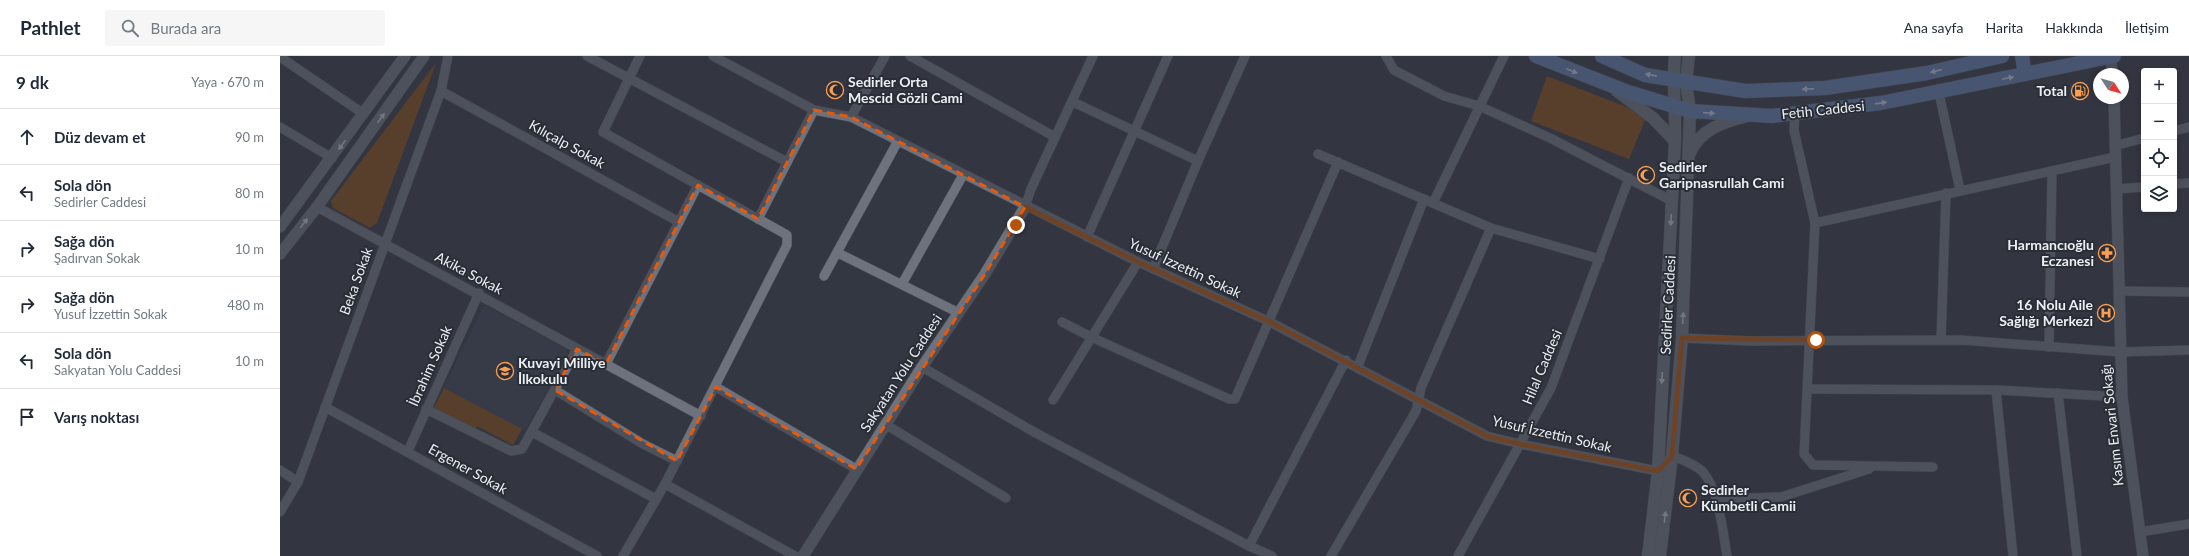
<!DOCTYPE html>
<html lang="tr">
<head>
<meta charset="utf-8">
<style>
	body { margin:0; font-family:Lato,sans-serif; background:#f6f6f7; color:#1f2937 }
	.controls { position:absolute; right:12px; top:12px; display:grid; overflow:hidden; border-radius:4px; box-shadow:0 2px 6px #0003 }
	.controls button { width:36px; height:36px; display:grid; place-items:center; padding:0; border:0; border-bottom:1px solid #e0e1e3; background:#fff; color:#1f2937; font:20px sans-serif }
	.compass { position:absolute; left:1813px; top:12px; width:36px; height:36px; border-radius:50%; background:#fff; box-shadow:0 2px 6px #0003; rotate:126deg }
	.stop { position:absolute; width:12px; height:12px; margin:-9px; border:3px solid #b45309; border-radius:50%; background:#fff }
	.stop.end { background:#b45309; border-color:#fff; box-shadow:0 1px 4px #0008 }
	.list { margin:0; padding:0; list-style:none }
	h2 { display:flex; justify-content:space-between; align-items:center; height:52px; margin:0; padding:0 16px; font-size:17px }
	h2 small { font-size:13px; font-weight:400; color:#747a83 }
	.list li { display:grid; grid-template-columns:26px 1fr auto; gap:12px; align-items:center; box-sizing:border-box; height:56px; padding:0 16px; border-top:1px solid #e0e1e3 }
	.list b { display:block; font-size:15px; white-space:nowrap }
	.list p { margin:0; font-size:13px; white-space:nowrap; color:#747a83 }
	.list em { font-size:13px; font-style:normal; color:#747a83 }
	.icon { flex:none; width:22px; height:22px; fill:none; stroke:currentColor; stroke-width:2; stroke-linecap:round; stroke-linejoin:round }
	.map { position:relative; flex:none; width:1909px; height:500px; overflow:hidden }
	header { display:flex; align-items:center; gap:24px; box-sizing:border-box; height:56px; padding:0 20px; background:#fff; border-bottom:1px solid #e0e1e3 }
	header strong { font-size:19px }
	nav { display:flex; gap:22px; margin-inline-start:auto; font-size:14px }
	.search { width:280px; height:36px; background:#f6f6f7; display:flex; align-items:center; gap:10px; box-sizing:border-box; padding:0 14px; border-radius:4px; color:#747a83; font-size:15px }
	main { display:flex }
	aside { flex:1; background:#fff }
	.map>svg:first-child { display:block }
</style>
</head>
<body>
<header>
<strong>Pathlet</strong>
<div class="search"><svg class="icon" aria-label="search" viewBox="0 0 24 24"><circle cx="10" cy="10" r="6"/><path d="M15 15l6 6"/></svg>Burada ara</div>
<nav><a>Ana sayfa</a><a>Harita</a><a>Hakkında</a><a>İletişim</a></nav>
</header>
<main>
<aside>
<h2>9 dk<small>Yaya · 670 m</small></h2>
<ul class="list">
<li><svg class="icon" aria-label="ahead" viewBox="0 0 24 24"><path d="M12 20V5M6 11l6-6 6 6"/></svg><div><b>Düz devam et</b></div><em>90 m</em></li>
<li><svg class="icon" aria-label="left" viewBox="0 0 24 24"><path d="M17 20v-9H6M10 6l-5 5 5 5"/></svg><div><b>Sola dön</b><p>Sedirler Caddesi</p></div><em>80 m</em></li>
<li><svg class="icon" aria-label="right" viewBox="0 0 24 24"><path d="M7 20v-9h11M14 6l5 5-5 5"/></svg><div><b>Sağa dön</b><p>Şadırvan Sokak</p></div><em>10 m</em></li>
<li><svg class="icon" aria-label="right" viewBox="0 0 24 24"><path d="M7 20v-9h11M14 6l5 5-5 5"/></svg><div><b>Sağa dön</b><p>Yusuf İzzettin Sokak</p></div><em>480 m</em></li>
<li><svg class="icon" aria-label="left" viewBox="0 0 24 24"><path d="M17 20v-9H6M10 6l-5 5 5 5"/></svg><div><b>Sola dön</b><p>Sakyatan Yolu Caddesi</p></div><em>10 m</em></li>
<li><svg class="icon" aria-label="arrive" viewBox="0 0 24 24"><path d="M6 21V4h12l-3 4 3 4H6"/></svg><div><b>Varış noktası</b></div></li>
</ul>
</aside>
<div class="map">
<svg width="1909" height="500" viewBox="0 0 1909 500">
	<rect width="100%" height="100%" fill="#333741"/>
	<!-- built -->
	<polygon fill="#3c4251" points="204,249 286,293 288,298 245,374 242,373 233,389 197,370 195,374 154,352"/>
	<!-- green -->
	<g fill="#854910">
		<polygon points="156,7 97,167 90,172 53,152 51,145"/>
		<polygon points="1267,20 1354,54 1365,64 1349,103 1251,65"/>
		<polygon points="164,332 242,373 233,389 197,370 195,374 154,352"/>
	</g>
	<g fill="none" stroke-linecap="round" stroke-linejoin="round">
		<!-- minor casing -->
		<g stroke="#51555c" stroke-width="10">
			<g id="minor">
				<polyline points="307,0 507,106"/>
				<path d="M433,0L534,54L571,61L858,206L988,265L1207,380L1240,388L1378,415L1392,400C1403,404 1415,408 1423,416C1439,434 1443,477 1447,500"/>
				<polyline points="630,0 775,81"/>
				<polyline points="1106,0 1114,14 1164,40 1199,50 1270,82 1392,145"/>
				<polyline points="0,1 84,58"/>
				<polyline points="161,35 399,166"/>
				<polyline points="1659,37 1680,134"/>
				<polyline points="793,46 918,105"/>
				<polyline points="1515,56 1514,74 1535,167 1524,398 1533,409 1653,411"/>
				<polyline points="571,61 605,0"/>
				<polyline points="0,71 52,102"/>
				<polyline points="1894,75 1909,71"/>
				<polyline points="1834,90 1864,82"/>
				<polyline points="1038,98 1211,172 1320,203"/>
				<polyline points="1894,128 1909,127"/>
				<polyline points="1837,133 1864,131"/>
				<polyline points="1153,147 1224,0"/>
				<polyline points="37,151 421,360"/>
				<polyline points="745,151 751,133 813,0"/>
				<polyline points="478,163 534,54"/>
				<polyline points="1535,167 1835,101"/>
				<polyline points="807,181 888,0"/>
				<polyline points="558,197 679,257"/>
				<polyline points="873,213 918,105 965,0"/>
				<polyline points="544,220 618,85"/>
				<polyline points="622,228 683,119"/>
				<polyline points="1840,235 1909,236"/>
				<polyline points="782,266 811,281 949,343 955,343 1058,106"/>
				<polyline points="1402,282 1470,285 1681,284 1840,296 1909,294"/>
				<polyline points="1661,284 1666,137"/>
				<polyline points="1769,291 1772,115"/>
				<polyline points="326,308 418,129"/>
				<polyline points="1078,310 1144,143"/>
				<polyline points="642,311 754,376 969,490 992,500"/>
				<polyline points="436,331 576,413"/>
				<polyline points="1528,333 1716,334 1842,341"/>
				<polyline points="275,334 363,388 397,405"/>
				<polyline points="1716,334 1733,500"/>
				<polyline points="1778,337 1797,500"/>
				<polyline points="773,344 858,206"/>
				<polyline points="45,351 317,500"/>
				<polyline points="146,353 231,395 242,393 297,293"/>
				<polyline points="605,368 726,442"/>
				<polyline points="252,376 376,443"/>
				<polyline points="128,395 199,237"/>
				<polyline points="0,414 18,426"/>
				<polyline points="385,428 515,500"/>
				<polyline points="1437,443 1501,441 1589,413"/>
				<polyline points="0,456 18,426 161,35 168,0"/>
				<polyline points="1860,476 1909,468"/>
				<polyline points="969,490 1066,304"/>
				<polyline points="343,500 385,428 507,189 507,179 323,76 360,0"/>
				<polyline points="1051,500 1136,355 1141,332 1211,172"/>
				<polyline points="1178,500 1271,332 1349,122"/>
			</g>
		</g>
		<!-- tertiary casing -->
		<g stroke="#51555c" stroke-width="12">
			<g id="tertiary">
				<polyline points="1831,1 1832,18"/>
				<polyline points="1834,42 1842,341 1863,500"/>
				<polyline points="0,171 125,0"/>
				<polyline points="0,198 37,151 144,0"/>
				<polyline points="523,500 642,311 705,218 745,151"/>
			</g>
		</g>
		<!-- secondary casing -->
		<g stroke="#51555c" stroke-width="13">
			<g id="secondary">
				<polyline points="1337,35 1373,62 1395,85"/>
				<path d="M1410,97C1420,73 1444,66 1467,60"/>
				<path d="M1368,500L1378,415L1395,85C1396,56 1392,28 1395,0"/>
				<polyline points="1380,500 1392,400 1402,282 1410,55 1406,25 1409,0"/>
			</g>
		</g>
		<!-- primary casing -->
		<g stroke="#51555c" stroke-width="15">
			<g id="primary">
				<polyline points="1256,0 1348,36 1410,55 1492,60 1601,47 1834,0"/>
				<polyline points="1322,0 1365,19 1465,35 1545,32 1647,17 1722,0"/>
				<polyline points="1742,0 1745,18"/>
			</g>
		</g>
		<!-- minor -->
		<use href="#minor" stroke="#6d727d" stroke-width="9"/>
		<!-- tertiary -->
		<use href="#tertiary" stroke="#6d727d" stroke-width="11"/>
		<!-- secondary -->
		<use href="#secondary" stroke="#6d727d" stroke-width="12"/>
		<!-- primary -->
		<use href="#primary" stroke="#637aac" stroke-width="14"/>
	</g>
	<!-- one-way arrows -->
	<defs><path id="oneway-solid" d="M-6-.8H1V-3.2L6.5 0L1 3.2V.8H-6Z"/></defs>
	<g fill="#c2cbde">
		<use href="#oneway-solid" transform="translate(1292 15) rotate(22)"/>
		<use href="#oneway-solid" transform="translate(1656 15) rotate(166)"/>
		<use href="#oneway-solid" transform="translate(1371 19) rotate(-169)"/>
		<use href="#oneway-solid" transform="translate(1728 22) rotate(-12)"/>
		<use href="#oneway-solid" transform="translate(1528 33) rotate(178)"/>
		<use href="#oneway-solid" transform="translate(1601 47) rotate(-8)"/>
		<use href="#oneway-solid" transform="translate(1429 57) rotate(5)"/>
	</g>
	<g fill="#bfc3ca">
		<use href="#oneway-solid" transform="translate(101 62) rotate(-54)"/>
		<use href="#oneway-solid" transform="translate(62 89) rotate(126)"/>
		<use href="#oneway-solid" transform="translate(1391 164) rotate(93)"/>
		<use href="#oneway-solid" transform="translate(24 167) rotate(-52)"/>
		<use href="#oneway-solid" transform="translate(1403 262) rotate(-87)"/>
		<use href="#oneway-solid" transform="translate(1382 322) rotate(93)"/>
		<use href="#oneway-solid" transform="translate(1385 461) rotate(-83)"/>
	</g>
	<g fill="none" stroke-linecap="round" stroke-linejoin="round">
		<!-- route -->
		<polyline stroke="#b45309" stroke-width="5" points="736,169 745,151 858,206 988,265 1207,380 1240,388 1378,415 1392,400 1402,282 1536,284"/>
	</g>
	<!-- marked area -->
	<path d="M0 0H1909V500H0ZM534,54L571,61L745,151L705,218L576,413L436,331L397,405L275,334L297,293L326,308L418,129L478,163Z" fill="#333741" fill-opacity=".55" fill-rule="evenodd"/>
	<path fill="none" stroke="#e8590c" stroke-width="3" stroke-dasharray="8 5" stroke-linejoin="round" d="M534,54L571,61L745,151L705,218L576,413L436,331L397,405L275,334L297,293L326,308L418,129L478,163Z"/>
	<!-- icons -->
	<defs>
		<g id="mosque-ring" transform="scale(0.9)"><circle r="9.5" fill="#292d36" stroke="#fb9e51" stroke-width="1.5"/><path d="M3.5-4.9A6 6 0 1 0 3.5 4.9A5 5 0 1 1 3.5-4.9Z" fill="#fb9e51"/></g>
		<g id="fuel-ring" transform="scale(0.9)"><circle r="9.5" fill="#292d36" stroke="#fb9e51" stroke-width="1.5"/><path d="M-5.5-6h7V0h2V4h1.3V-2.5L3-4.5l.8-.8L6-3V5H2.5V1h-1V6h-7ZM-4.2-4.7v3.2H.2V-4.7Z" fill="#fb9e51"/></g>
		<g id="pharmacy-ring" transform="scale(0.9)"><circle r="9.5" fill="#292d36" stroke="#fb9e51" stroke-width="1.5"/><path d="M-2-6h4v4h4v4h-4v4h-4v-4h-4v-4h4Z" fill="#fb9e51"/></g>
		<g id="hospital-ring" transform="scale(0.9)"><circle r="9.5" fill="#292d36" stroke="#fb9e51" stroke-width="1.5"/><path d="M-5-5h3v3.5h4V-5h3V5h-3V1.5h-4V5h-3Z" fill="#fb9e51"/></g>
		<g id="school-ring" transform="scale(0.9)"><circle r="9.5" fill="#292d36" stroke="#fb9e51" stroke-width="1.5"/><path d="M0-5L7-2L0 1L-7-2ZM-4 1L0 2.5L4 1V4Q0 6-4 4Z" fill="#fb9e51"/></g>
	</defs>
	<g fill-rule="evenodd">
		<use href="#mosque-ring" x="555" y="34"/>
		<use href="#fuel-ring" x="1800" y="35"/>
		<use href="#mosque-ring" x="1366" y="119"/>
		<use href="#pharmacy-ring" x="1827" y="197"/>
		<use href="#hospital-ring" x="1826" y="257"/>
		<use href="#school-ring" x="225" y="315"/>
		<use href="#mosque-ring" x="1408" y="442"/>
	</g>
	<g text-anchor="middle" stroke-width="4" stroke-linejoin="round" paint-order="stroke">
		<!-- poi labels -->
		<g font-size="14" font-weight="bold" fill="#ebeef4" stroke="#292d36" text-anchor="start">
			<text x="568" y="31">Sedirler Orta<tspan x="568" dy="16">Mescid Gözli Cami</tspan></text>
			<text x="1787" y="40" text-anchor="end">Total</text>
			<text x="1379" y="116">Sedirler<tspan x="1379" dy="16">Garipnasrullah Cami</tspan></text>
			<text x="1814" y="194" text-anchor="end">Harmancıoğlu<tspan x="1814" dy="16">Eczanesi</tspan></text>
			<text x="1813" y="254" text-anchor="end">16 Nolu Aile<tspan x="1813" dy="16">Sağlığı Merkezi</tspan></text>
			<text x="238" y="312">Kuvayi Milliye<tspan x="238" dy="16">İlkokulu</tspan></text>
			<text x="1421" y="439">Sedirler<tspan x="1421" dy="16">Kümbetli Camii</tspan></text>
		</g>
		<!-- street labels -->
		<g font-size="14" fill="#ebeef4" stroke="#292d36">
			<text transform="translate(1543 54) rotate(-6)" y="5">Fetih Caddesi</text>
			<text transform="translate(287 88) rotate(29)" y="5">Kılıçalp Sokak</text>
			<text transform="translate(905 212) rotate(25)" y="5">Yusuf İzzettin Sokak</text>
			<text transform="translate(189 217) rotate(28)" y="5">Akika Sokak</text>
			<text transform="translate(76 225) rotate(-70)" y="5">Beka Sokak</text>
			<text transform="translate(1388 249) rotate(-87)" y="5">Sedirler Caddesi</text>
			<text transform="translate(150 310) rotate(-66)" y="5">İbrahim Sokak</text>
			<text transform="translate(1262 311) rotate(-67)" y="5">Hilal Caddesi</text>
			<text transform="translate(621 317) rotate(-57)" y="5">Sakyatan Yolu Caddesi</text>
			<text transform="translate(1832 369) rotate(-96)" y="5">Kasım Envari Sokağı</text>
			<text transform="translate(1272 378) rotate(13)" y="5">Yusuf İzzettin Sokak</text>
			<text transform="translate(188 413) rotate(29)" y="5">Ergener Sokak</text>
		</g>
	</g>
</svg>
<div class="controls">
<button>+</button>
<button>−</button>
<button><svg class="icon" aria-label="locate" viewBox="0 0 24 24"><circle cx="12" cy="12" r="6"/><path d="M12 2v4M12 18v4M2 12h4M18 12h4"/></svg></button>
<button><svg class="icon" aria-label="layers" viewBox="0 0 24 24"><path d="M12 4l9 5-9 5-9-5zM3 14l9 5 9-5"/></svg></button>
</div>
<svg class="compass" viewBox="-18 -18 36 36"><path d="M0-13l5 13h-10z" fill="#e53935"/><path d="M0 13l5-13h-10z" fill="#747a83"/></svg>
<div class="stop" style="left:1536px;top:284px"></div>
<div class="stop end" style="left:736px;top:169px"></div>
</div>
</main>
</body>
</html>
